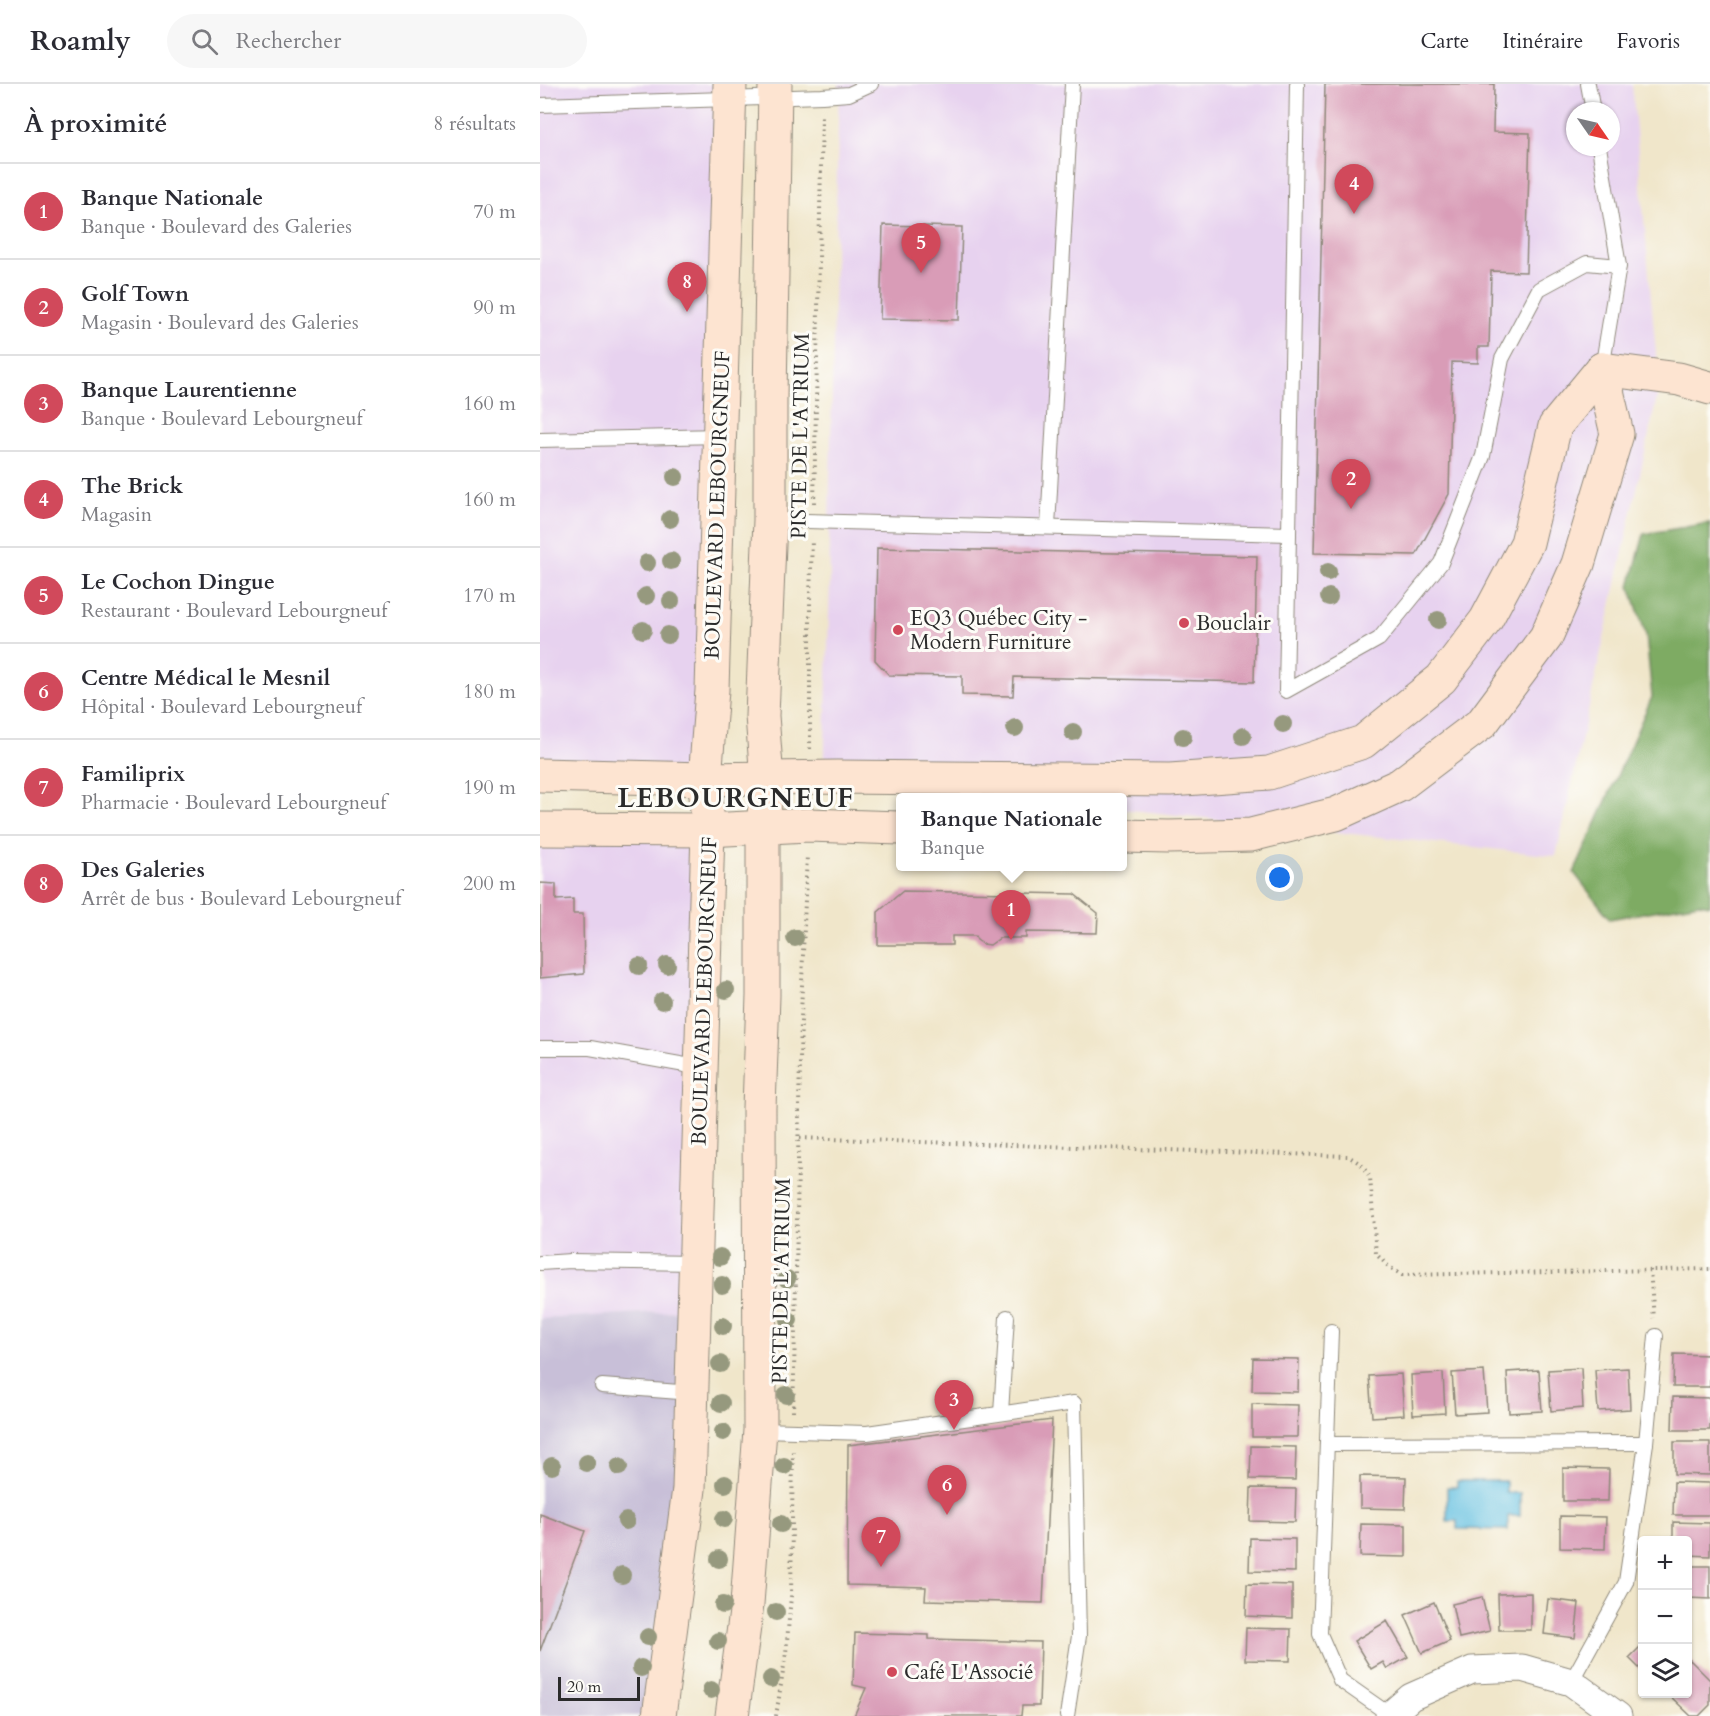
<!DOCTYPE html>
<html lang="fr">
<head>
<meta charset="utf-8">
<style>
	body { margin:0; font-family:Cardo,serif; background:#f7f7f7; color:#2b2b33 }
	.controls { position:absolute; right:18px; bottom:18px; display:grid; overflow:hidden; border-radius:6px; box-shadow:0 2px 4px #0004 }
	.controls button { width:54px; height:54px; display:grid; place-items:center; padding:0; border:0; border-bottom:2px solid #e1e1e2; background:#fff; color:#2b2b33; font:30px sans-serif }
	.compass { position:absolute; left:1026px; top:18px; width:54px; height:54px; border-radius:50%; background:#fff; box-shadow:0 2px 4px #0004; rotate:124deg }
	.scale { position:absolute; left:18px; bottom:15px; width:82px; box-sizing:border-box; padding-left:6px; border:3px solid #2b2b2b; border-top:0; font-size:16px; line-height:21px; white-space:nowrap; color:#2b2b2b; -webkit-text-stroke:4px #fdfcf7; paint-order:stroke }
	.you { position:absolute; left:740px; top:794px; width:21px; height:21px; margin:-15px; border:4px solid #fff; border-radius:50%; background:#1a73e8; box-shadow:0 0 0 9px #1a73e833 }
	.badge { display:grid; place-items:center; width:39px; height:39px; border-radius:50%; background:#d1495b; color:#fff; font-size:20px; font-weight:700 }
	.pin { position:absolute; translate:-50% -50px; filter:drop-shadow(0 2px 3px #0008) }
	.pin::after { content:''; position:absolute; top:32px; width:21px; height:18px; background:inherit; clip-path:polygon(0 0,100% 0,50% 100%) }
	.popup { position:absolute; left:356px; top:709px; width:231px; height:78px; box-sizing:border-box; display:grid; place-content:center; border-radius:6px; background:#fff; filter:drop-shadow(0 2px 4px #0005); font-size:20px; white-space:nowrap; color:#7c7c81 }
	.popup b { font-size:22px; color:#2b2b33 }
	.popup::after { content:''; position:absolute; left:50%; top:100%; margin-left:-12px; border:12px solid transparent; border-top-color:#fff }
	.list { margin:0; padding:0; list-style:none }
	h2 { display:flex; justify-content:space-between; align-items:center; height:78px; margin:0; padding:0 24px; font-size:26px }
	h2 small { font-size:20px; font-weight:400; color:#7c7c81 }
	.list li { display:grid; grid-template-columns:39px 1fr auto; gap:18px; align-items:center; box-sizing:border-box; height:96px; padding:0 24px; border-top:2px solid #e1e1e2 }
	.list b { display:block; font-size:22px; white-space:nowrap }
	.list p { margin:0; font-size:20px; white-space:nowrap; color:#7c7c81 }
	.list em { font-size:20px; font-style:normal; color:#7c7c81 }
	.icon { flex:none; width:33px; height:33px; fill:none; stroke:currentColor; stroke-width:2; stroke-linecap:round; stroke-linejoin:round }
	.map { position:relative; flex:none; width:1170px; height:1632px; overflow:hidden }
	header { display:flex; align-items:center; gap:36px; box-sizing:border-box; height:84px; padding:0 30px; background:#fff; border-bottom:2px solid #e1e1e2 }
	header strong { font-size:28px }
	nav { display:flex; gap:33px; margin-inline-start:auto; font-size:21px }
	.search { width:420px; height:54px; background:#f7f7f7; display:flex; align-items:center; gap:15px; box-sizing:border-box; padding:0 21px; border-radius:33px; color:#7c7c81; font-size:22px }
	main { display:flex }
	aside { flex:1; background:#fff }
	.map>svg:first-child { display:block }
</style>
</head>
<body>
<header>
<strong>Roamly</strong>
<div class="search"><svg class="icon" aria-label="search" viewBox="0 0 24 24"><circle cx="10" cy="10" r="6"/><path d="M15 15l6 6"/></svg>Rechercher</div>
<nav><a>Carte</a><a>Itinéraire</a><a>Favoris</a></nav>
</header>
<main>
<aside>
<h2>À proximité<small>8 résultats</small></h2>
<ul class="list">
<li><span class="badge">1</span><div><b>Banque Nationale</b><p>Banque · Boulevard des Galeries</p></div><em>70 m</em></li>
<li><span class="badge">2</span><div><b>Golf Town</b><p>Magasin · Boulevard des Galeries</p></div><em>90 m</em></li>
<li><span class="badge">3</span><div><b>Banque Laurentienne</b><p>Banque · Boulevard Lebourgneuf</p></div><em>160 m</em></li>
<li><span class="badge">4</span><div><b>The Brick</b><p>Magasin</p></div><em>160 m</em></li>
<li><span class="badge">5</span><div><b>Le Cochon Dingue</b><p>Restaurant · Boulevard Lebourgneuf</p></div><em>170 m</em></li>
<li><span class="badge">6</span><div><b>Centre Médical le Mesnil</b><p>Hôpital · Boulevard Lebourgneuf</p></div><em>180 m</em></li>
<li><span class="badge">7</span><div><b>Familiprix</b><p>Pharmacie · Boulevard Lebourgneuf</p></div><em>190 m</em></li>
<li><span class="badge">8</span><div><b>Des Galeries</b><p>Arrêt de bus · Boulevard Lebourgneuf</p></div><em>200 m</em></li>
</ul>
</aside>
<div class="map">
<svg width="1170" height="1632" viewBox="0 0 1170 1632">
	<rect width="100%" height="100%" fill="#fdfcf7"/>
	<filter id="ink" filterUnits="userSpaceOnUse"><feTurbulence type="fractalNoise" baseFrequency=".0167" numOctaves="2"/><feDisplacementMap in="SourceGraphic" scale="12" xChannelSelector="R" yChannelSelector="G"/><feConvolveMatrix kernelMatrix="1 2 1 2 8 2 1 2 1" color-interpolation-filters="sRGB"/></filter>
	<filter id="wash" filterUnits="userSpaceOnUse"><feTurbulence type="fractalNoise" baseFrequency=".008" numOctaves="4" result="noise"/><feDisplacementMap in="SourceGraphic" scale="24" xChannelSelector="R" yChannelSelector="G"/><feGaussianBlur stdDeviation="1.35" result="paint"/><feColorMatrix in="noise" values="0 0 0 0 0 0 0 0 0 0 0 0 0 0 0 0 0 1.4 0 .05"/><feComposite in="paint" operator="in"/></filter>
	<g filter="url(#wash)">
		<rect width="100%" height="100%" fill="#f0e6ca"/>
		<!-- built -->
		<g fill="#e7d2ef" fill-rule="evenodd">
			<polygon points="0,0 190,0 165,695 0,691"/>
			<path d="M299,0H1092L1119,304L1016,772L582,725V714L480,713L284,692L290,497L289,439ZM1035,27H1071V63H1035Z"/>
			<polygon points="0,742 168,746 154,1226 0,1236"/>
		</g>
		<!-- industrial -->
		<polygon fill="#c8bfd8" points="154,1226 119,1632 0,1632 0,1235"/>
		<!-- forest -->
		<polygon fill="#7eab64" stroke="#546b48" stroke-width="1.5" points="1170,439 1170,821 1159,819 1070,835 1034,789 1112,613 1106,551 1090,502 1104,450"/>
		<!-- water -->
		<polygon fill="#63c0e1" stroke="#477686" stroke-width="1.5" points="917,1397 966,1397 966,1409 980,1409 980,1432 968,1432 968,1446 917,1445 917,1437 907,1437 907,1403 917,1403"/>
		<g id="blocks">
			<!-- building -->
			<g fill="#d99cb7">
				<polygon points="785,0 954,0 953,48 990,49 986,188 951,187 949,263 938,263 938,279 912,278 909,410 876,471 774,469"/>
				<polygon points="343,141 422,143 419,236 340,235"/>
				<polygon points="337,464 717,472 714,598 474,593 473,612 422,611 422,592 349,591 335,576"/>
				<polygon points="0,799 16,800 16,816 33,815 33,830 43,830 44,890 0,894"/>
				<polygon points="363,807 534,810 558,829 557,849 486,848 486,854 460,854 450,861 443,860 437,856 435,852 412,852 412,861 338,861 338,828"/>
				<polygon points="1134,1270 1170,1271 1170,1303 1133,1303"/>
				<polygon points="713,1274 759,1275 758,1308 712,1307"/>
				<polygon points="1041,1284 1043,1324 1011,1327 1008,1286"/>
				<polygon points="1088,1284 1090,1325 1058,1327 1055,1286"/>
				<polygon points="999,1286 1002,1327 969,1329 967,1288"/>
				<polygon points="944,1287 947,1328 915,1330 912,1289"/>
				<polygon points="903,1289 905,1329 873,1331 871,1291"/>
				<polygon points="861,1290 864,1331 832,1333 829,1292"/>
				<polygon points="1133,1313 1170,1314 1170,1346 1132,1346"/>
				<polygon points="712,1320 758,1321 757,1353 712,1353"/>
				<polygon points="512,1336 503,1519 385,1516 386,1503 307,1501 308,1361"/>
				<polygon points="1134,1358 1170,1358 1170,1391 1134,1390"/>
				<polygon points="711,1362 756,1363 755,1396 710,1395"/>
				<polygon points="1023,1384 1069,1385 1068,1417 1023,1417"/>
				<polygon points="820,1392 866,1393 865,1425 820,1424"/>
				<polygon points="1134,1398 1170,1399 1170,1431 1133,1431"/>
				<polygon points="711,1404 756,1405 755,1438 710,1437"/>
				<polygon points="0,1430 45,1447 0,1567"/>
				<polygon points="1020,1432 1066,1433 1065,1465 1020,1464"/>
				<polygon points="1133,1438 1170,1439 1170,1472 1148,1471 1148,1456 1133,1456"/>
				<polygon points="821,1440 866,1441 866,1473 820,1472"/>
				<polygon points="710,1454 755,1455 755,1488 709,1487"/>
				<polygon points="1148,1482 1170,1482 1170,1515 1148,1514"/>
				<polygon points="707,1500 752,1501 752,1534 706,1532"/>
				<polygon points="991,1509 991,1546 959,1546 958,1510"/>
				<polygon points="942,1513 950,1547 919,1554 912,1520"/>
				<polygon points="1008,1515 1039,1519 1035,1554 1004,1550"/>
				<polygon points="894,1518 910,1557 882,1569 865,1531"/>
				<polygon points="847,1537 868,1573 847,1585 843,1578 831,1585 814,1557"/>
				<polygon points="706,1544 751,1545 750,1577 705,1576"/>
				<polygon points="315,1549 389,1551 389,1555 501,1558 499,1622 482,1622 481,1632 314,1632 326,1604 313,1601"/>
				<polygon points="1102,1561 1102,1587 1089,1574"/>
				<polygon points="1150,1576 1170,1596 1170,1621 1159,1632 1151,1632 1128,1610 1148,1610 1148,1579"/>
			</g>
		</g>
	</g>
	<g filter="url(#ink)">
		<use href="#blocks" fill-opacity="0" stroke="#8e887a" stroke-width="1.5"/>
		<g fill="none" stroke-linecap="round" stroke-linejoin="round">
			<!-- lane casing -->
			<g stroke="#8e887a" stroke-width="16">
				<g id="lane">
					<polyline points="1048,0 1053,27"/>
					<polyline points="0,21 282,12 309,10 331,0"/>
					<polyline points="1059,63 1079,182 1062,285"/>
					<polyline points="0,356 180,352"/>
					<polyline points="230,436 749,450 757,0"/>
					<polyline points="508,443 532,0"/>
					<polyline points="749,450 746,607 839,555 901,479 943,372 962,275 999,205 1047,179 1079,182"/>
					<polyline points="0,964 50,964 162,984"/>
					<polyline points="0,1179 31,1177 156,1179"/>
					<polyline points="791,1247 780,1550 800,1596 850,1631"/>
					<polyline points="62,1302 152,1309"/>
					<polyline points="461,1329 467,1233"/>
					<polyline points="220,1346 327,1349 534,1319 539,1552 527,1632"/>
					<polyline points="787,1360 1106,1359"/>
					<polyline points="1031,1598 1086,1498 1106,1359 1116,1252"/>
				</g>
			</g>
			<!-- street casing -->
			<g stroke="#8e887a" stroke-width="29">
				<polyline id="street" points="849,1632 871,1613 932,1586 982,1584 1031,1598 1078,1632"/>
			</g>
			<!-- secondary casing -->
			<g stroke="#8e887a" stroke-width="35">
				<g id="secondary">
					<polyline points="1062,285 1139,295 1170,304"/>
					<polyline points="0,691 165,695 297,693 630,696 729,689 823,658 901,595 946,536 987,459 1015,342 1062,285"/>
					<polyline points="0,745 168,746 268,741 360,744"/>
					<polyline points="582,752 629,753 711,751 796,730 860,701 942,639 1006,553 1038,480 1077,350 1062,285"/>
					<polyline points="119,1632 149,1405 168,746 165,695 172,606 190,0"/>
					<polyline points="192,1632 207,1520 220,1346 219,1024 223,912 223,744 227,695 222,632 230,436 230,315 235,0"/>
				</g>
			</g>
			<!-- path -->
			<g stroke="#8e887a" stroke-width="4" stroke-dasharray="1.5 4.5" stroke-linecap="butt">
				<polyline points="274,419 282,31"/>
				<polyline points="270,665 270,511 272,457"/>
				<polyline points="260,1054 808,1072 821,1080 830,1093 836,1170 848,1182 862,1191 1170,1185"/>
				<polyline points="1110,1186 1114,1234"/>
				<path d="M253,1328C258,1142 258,957 267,772"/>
				<polyline points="236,1632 246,1569 251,1512 253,1365"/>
			</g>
			<!-- lane -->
			<use href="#lane" stroke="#fff" stroke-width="14"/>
			<!-- street -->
			<use href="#street" stroke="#fff" stroke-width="27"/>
			<!-- secondary -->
			<use href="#secondary" stroke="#fde4d1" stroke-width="33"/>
		</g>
		<!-- trees -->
		<g fill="#96997e">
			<circle cx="135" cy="393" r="9"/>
			<circle cx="130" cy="435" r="9"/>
			<circle cx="131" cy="477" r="9"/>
			<circle cx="107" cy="479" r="9"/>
			<circle cx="788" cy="488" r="9"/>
			<circle cx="106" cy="512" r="9"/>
			<circle cx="789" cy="513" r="9"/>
			<circle cx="131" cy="517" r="9"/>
			<circle cx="898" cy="536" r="9"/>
			<circle cx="103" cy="546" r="9"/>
			<circle cx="128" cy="551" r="9"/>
			<circle cx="743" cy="640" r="9"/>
			<circle cx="475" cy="644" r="9"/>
			<circle cx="533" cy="648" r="9"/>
			<circle cx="703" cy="652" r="9"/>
			<circle cx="643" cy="653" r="9"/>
			<circle cx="255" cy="854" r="9"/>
			<circle cx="127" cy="881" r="9"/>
			<circle cx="99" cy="882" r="9"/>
			<circle cx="186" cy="906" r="9"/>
			<circle cx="122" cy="917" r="9"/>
			<circle cx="180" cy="1173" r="9"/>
			<circle cx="247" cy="1195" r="9"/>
			<circle cx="182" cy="1201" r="9"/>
			<circle cx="249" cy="1236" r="9"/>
			<circle cx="183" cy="1242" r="9"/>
			<circle cx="180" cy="1280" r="9"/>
			<circle cx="246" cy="1311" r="9"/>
			<circle cx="181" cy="1319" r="9"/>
			<circle cx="183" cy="1348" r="9"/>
			<circle cx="47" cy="1379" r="9"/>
			<circle cx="12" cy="1382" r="9"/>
			<circle cx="244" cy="1382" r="9"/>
			<circle cx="79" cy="1383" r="9"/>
			<circle cx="185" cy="1400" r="9"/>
			<circle cx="184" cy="1435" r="9"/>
			<circle cx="86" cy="1437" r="9"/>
			<circle cx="241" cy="1440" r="9"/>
			<circle cx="179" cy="1475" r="9"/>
			<circle cx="82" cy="1491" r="9"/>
			<circle cx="183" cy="1521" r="9"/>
			<circle cx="236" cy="1528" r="9"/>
			<circle cx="108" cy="1553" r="9"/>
			<circle cx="178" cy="1557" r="9"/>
			<circle cx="101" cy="1584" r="9"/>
			<circle cx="231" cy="1595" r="9"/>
			<circle cx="171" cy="1606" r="9"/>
		</g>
	</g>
	<!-- markers -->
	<g fill="#d1495b" stroke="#fdfcf7" stroke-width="2">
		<circle cx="644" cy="539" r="6"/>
		<circle cx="358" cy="546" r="6"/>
		<circle cx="352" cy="1588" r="6"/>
	</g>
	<g text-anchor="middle" stroke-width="6" stroke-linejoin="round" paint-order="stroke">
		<!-- street labels -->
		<g font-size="21" fill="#2b2b2b" stroke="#fdfcf7">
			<text transform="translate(260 352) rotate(-89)" y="7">PISTE DE L'ATRIUM</text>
			<text transform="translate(177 421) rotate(-88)" y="7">BOULEVARD LEBOURGNEUF</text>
			<text transform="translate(164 907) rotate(-88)" y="7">BOULEVARD LEBOURGNEUF</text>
			<text transform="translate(241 1197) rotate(-89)" y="7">PISTE DE L'ATRIUM</text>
		</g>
		<!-- poi labels -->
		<g font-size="21" fill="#2b2b2b" stroke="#fdfcf7" text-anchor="start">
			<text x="370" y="541">EQ3 Québec City -<tspan x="370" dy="24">Modern Furniture</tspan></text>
			<text x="656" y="546">Bouclair</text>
			<text x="364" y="1595">Café L'Associé</text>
		</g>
		<!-- district labels -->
		<g font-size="27" font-weight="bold" letter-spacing="1.5" fill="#2b2b2b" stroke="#fdfcf7">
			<text x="196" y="723">LEBOURGNEUF</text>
		</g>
	</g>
</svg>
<div class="controls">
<button>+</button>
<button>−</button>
<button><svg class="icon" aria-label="layers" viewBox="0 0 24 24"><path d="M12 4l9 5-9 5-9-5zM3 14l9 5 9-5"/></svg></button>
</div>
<svg class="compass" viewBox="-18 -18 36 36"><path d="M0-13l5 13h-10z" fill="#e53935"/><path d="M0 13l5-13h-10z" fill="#7c7c81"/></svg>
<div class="scale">20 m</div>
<div class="you"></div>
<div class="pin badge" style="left:471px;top:856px">1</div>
<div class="popup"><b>Banque Nationale</b>Banque</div>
<div class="pin badge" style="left:811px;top:425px">2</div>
<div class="pin badge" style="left:414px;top:1346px">3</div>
<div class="pin badge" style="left:814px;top:130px">4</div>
<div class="pin badge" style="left:381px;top:189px">5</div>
<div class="pin badge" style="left:407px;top:1431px">6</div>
<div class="pin badge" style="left:341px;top:1483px">7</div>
<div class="pin badge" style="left:147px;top:228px">8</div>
</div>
</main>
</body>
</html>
